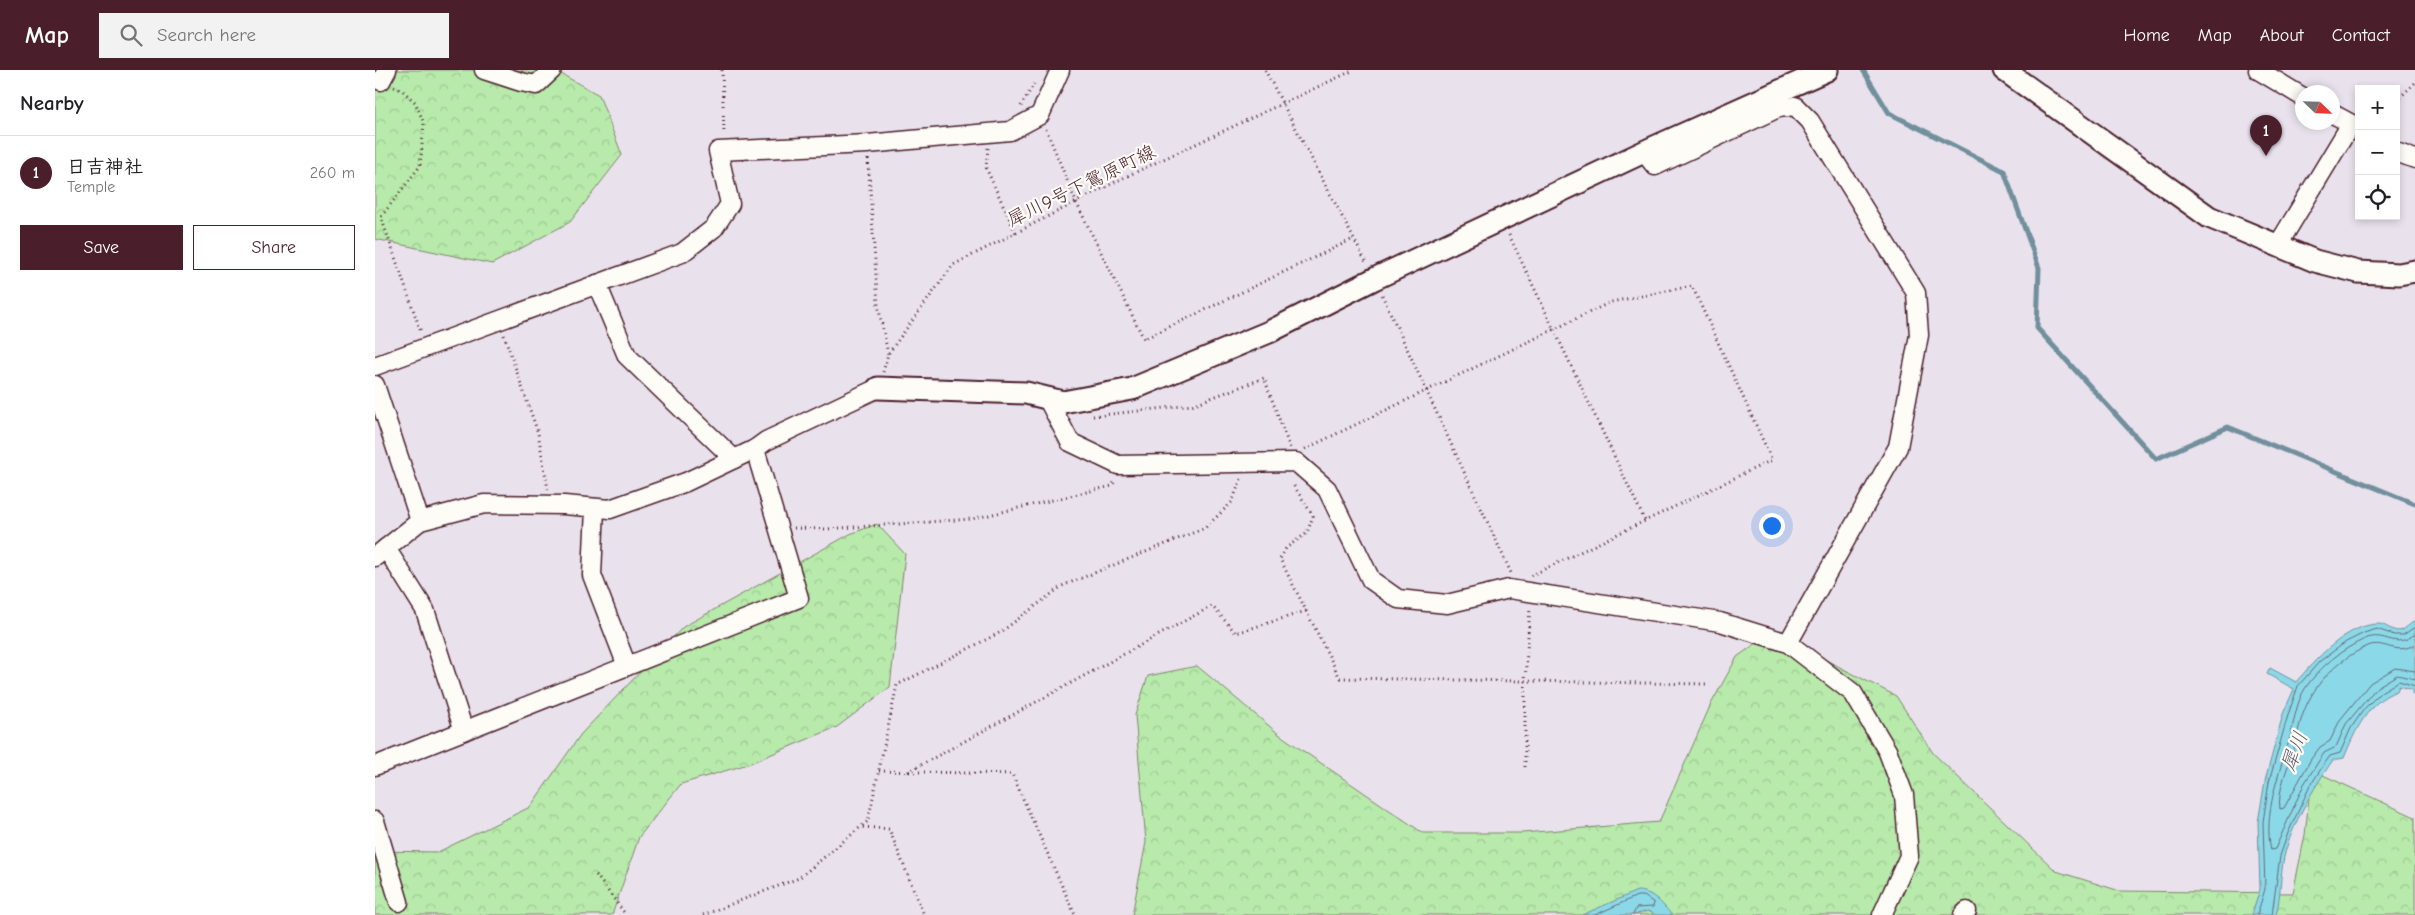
<!DOCTYPE html>
<html lang="en">
<head>
<meta charset="utf-8">
<style>
	body { margin:0; font-family:"Comic Neue","Klee One",sans-serif; background:#f2f2f2; color:#202124 }
	.controls { position:absolute; right:15px; top:15px; display:grid; overflow:hidden; border-radius:0px; box-shadow:0 2px 8px #0003 }
	.controls button { width:45px; height:45px; display:grid; place-items:center; padding:0; border:0; border-bottom:1px solid #e0e0e0; background:#fff; color:#202124; font:25px sans-serif }
	.compass { position:absolute; left:1920px; top:15px; width:45px; height:45px; border-radius:50%; background:#fff; box-shadow:0 2px 8px #0003; rotate:113deg }
	.you { position:absolute; left:1396px; top:455px; width:18px; height:18px; margin:-12px; border:4px solid #fff; border-radius:50%; background:#1a73e8; box-shadow:0 0 0 8px #1a73e833 }
	.badge { display:grid; place-items:center; width:32px; height:32px; border-radius:50%; background:#4a1f2b; color:#fff; font-size:16px; font-weight:700 }
	.pin { position:absolute; translate:-50% -41px; filter:drop-shadow(0 1px 2px #0008) }
	.pin::after { content:''; position:absolute; top:26px; width:18px; height:15px; background:inherit; clip-path:polygon(0 0,100% 0,50% 100%) }
	.list { margin:0; padding:0; list-style:none }
	h2 { display:flex; justify-content:space-between; align-items:center; height:65px; margin:0; padding:0 20px; font-size:21px }
	h2 small { font-size:16px; font-weight:400; color:#757577 }
	.list li { display:grid; grid-template-columns:32px 1fr auto; gap:15px; align-items:center; box-sizing:border-box; height:75px; padding:0 20px; border-top:1px solid #e0e0e0 }
	.list b { display:block; font-size:19px; white-space:nowrap }
	.list p { margin:0; font-size:16px; white-space:nowrap; color:#757577 }
	.list em { font-size:16px; font-style:normal; color:#757577 }
	.actions { display:flex; gap:10px; padding:15px 20px }
	.actions a { flex:1; padding:11px 0; border:1px solid #4a1f2b; border-radius:0px; text-align:center; font-size:18px; color:#4a1f2b }
	.actions .main { background:#4a1f2b; color:#fff }
	.icon { flex:none; width:28px; height:28px; fill:none; stroke:currentColor; stroke-width:2; stroke-linecap:round; stroke-linejoin:round }
	.map { position:relative; flex:none; width:2040px; height:845px; overflow:hidden }
	header { display:flex; align-items:center; gap:30px; box-sizing:border-box; height:70px; padding:0 25px; background:#4a1f2b; color:#fff }
	header strong { font-size:24px }
	nav { display:flex; gap:28px; margin-inline-start:auto; font-size:18px }
	.search { width:350px; height:45px; background:#f2f2f2; display:flex; align-items:center; gap:12px; box-sizing:border-box; padding:0 18px; border-radius:0px; color:#757577; font-size:19px }
	main { display:flex }
	aside { flex:1; background:#fff }
	.map>svg:first-child { display:block }
</style>
</head>
<body>
<header>
<strong>Map</strong>
<div class="search"><svg class="icon" aria-label="search" viewBox="0 0 24 24"><circle cx="10" cy="10" r="6"/><path d="M15 15l6 6"/></svg>Search here</div>
<nav><a>Home</a><a>Map</a><a>About</a><a>Contact</a></nav>
</header>
<main>
<aside>
<h2>Nearby<small></small></h2>
<ul class="list">
<li><span class="badge">1</span><div><b>日吉神社</b><p>Temple</p></div><em>260 m</em></li>
</ul>
<div class="actions"><a class="main">Save</a><a>Share</a></div>
</aside>
<div class="map">
<svg width="2040" height="845" viewBox="0 0 2040 845">
	<defs>
		<pattern id="forest-crowns" width="20" height="18" patternUnits="userSpaceOnUse" patternTransform="scale(1.25)"><rect width="20" height="18" fill="#b7eaab"/><path d="M2 6a3 3 0 1 1 6 0M12 15a3 3 0 1 1 6 0" fill="none" stroke="#9fc893"/></pattern>
	</defs>
	<rect width="100%" height="100%" fill="#e9e2ed"/>
	<filter id="ink" filterUnits="userSpaceOnUse"><feTurbulence type="fractalNoise" baseFrequency=".02" numOctaves="2"/><feDisplacementMap in="SourceGraphic" scale="10" xChannelSelector="R" yChannelSelector="G"/><feConvolveMatrix kernelMatrix="1 2 1 2 8 2 1 2 1" color-interpolation-filters="sRGB"/></filter>
	<g filter="url(#ink)">
		<!-- forest -->
		<g fill="url(#forest-crowns)" stroke="#80846b">
			<polygon points="0,0 179,0 224,25 247,85 195,152 117,194 0,169"/>
			<polygon points="502,454 530,484 515,617 462,657 373,694 306,714 264,767 237,845 0,845 0,781 63,782 155,737 206,664 308,557 475,464"/>
			<polygon points="1401,559 1451,590 1521,626 1558,683 1681,801 1745,821 1918,823 1930,765 1937,700 2040,747 2040,845 757,845 771,772 760,645 773,606 822,596 905,665 1048,763 1147,763 1284,752 1336,634 1362,587"/>
		</g>
		<!-- water -->
		<g fill="#8bd9e8" stroke="#718f9c">
			<path d="M2040,551V626L2037,624V620L2024,616L2022,621C1993,631 1980,661 1969,688L1958,690C1939,717 1916,756 1909,787C1905,806 1906,826 1901,845H1877L1885,819L1883,752L1890,711L1908,644L1919,619L1892,604L1895,598L1921,612C1939,591 1971,555 2002,554C2011,553 2018,564 2027,560C2031,558 2036,553 2040,551Z"/>
			<path d="M1262,821C1278,821 1286,833 1297,845H1281L1273,841L1259,845H1207Z"/>
		</g>
		<g fill="none" stroke-linecap="round" stroke-linejoin="round">
			<!-- shore -->
			<g stroke="#646977" stroke-width="1">
				<path d="M2040,564C2019,581 2011,560 1990,569C1967,579 1946,596 1931,617C1921,632 1919,653 1914,671C1904,704 1888,744 1896,780L1900,779L1929,714L1949,683L1961,677L1971,654L2002,617L2022,605L2040,609"/>
				<path d="M2040,574C2021,587 2009,569 1993,576C1961,590 1936,616 1926,650C1923,659 1922,670 1919,679C1913,697 1902,721 1905,739L1909,738L1936,689L1945,677L1955,671L1965,650L1995,613L2020,598L2040,601"/>
				<polyline points="1220,845 1262,826 1269,826 1279,833 1278,837 1261,838 1258,845"/>
				<polyline points="1882,845 1890,819 1888,752 1894,712 1913,645 1923,616 1945,591 1971,572 1989,563 2002,559 2019,565 2028,565 2040,557"/>
				<polyline points="1897,845 1905,786 1913,763 1934,718 1947,697 1955,686 1965,683 1976,658 1989,639 2006,622 2024,611 2040,616"/>
			</g>
			<!-- stream -->
			<polyline stroke="#718f9c" stroke-width="5" points="1488,0 1514,43 1629,101 1664,198 1662,258 1781,389 1853,357 2040,434"/>
			<!-- minor casing -->
			<g stroke="#4a1f2b" stroke-width="21">
				<g id="minor">
					<polyline points="109,0 146,12 161,15 177,0"/>
					<polyline points="1883,0 1928,27"/>
					<polyline points="6,11 12,0"/>
					<polyline points="1958,44 1984,58"/>
					<polyline points="1269,82 1280,96 1403,38 1420,36 1435,51 1541,223 1544,265 1523,377 1413,573"/>
					<polyline points="2021,82 2040,89"/>
					<polyline points="1903,175 1976,54"/>
					<polyline points="222,214 252,286 359,389"/>
					<polyline points="0,296 307,183 339,158 355,134 343,81 492,74 635,61 665,45 685,0"/>
					<polyline points="0,315 45,451"/>
					<polyline points="672,328 695,372 743,395 921,392 952,419 996,510 1023,529 1072,534 1134,519 1345,552 1413,573 1478,623 1513,682 1529,725 1534,786 1507,845"/>
					<polyline points="220,438 217,505 252,596"/>
					<polyline points="11,478 50,540 89,661"/>
					<polyline points="0,487 45,451 109,434 189,435 235,439 311,412 380,379 391,371 503,318"/>
					<polyline points="0,696 424,528 380,379"/>
					<polyline points="0,751 24,832"/>
					<polyline points="1588,845 1592,841"/>
				</g>
			</g>
			<!-- tertiary casing -->
			<g stroke="#4a1f2b" stroke-width="25">
				<g id="tertiary">
					<polyline points="1629,0 1834,147 1940,191 1983,202 2024,204 2040,201"/>
					<polyline points="503,318 651,323 688,332 757,319 894,262 999,209 1275,79 1452,0"/>
				</g>
			</g>
			<!-- path -->
			<g stroke="#4a1f2b" stroke-width="3" stroke-dasharray="1 4" stroke-linecap="butt">
				<polyline points="347,0 349,64"/>
				<polyline points="890,0 992,194"/>
				<polyline points="19,17 27,20 40,32 49,53 45,96 6,147 46,262"/>
				<polyline points="2021,31 2040,13"/>
				<polyline points="646,36 659,14"/>
				<polyline points="671,59 701,132 769,269 978,169"/>
				<polyline points="613,78 611,98 641,163"/>
				<polyline points="493,89 503,235 513,284"/>
				<polyline points="1134,165 1270,451"/>
				<polyline points="1007,225 1137,505"/>
				<polyline points="129,265 163,363 173,419"/>
				<polyline points="508,302 513,284 578,195 748,108 979,0"/>
				<polyline points="718,346 817,335 889,308 915,378"/>
				<polyline points="930,379 1236,232 1317,216 1397,390 1155,506"/>
				<polyline points="919,416 938,446 932,463 911,478 905,489 965,608 1331,614"/>
				<polyline points="419,458 451,459 597,449 737,416 740,411"/>
				<polyline points="1150,697 1150,611 1155,538"/>
				<polyline points="504,701 637,704 700,845"/>
				<polyline points="533,702 837,536 861,563 931,541"/>
				<polyline points="488,757 514,759 549,845"/>
				<polyline points="221,805 251,845"/>
				<polyline points="328,845 424,808 493,751 522,615 626,562 687,516 830,458 857,432 866,409"/>
			</g>
			<!-- minor -->
			<use href="#minor" stroke="#fdfcf7" stroke-width="18"/>
			<!-- tertiary -->
			<use href="#tertiary" stroke="#fdfcf7" stroke-width="21"/>
		</g>
	</g>
	<g text-anchor="middle" stroke-width="4.5" stroke-linejoin="round" paint-order="stroke">
		<!-- street labels -->
		<g font-size="19" fill="#4a1f2b" stroke="#fdfcf7">
			<text transform="translate(706 115) rotate(-26)" y="7">犀川9号下鴛原町線</text>
		</g>
		<!-- water labels -->
		<g font-size="20" font-style="italic" fill="#5e5764" stroke="#fdfcf7">
			<text transform="translate(1919 681) rotate(-69)" y="7">犀川</text>
		</g>
	</g>
</svg>
<div class="controls">
<button>+</button>
<button>−</button>
<button><svg class="icon" aria-label="locate" viewBox="0 0 24 24"><circle cx="12" cy="12" r="6"/><path d="M12 2v4M12 18v4M2 12h4M18 12h4"/></svg></button>
</div>
<svg class="compass" viewBox="-18 -18 36 36"><path d="M0-13l5 13h-10z" fill="#e53935"/><path d="M0 13l5-13h-10z" fill="#757577"/></svg>
<div class="you"></div>
<div class="pin badge" style="left:1891px;top:86px">1</div>
</div>
</main>
</body>
</html>
